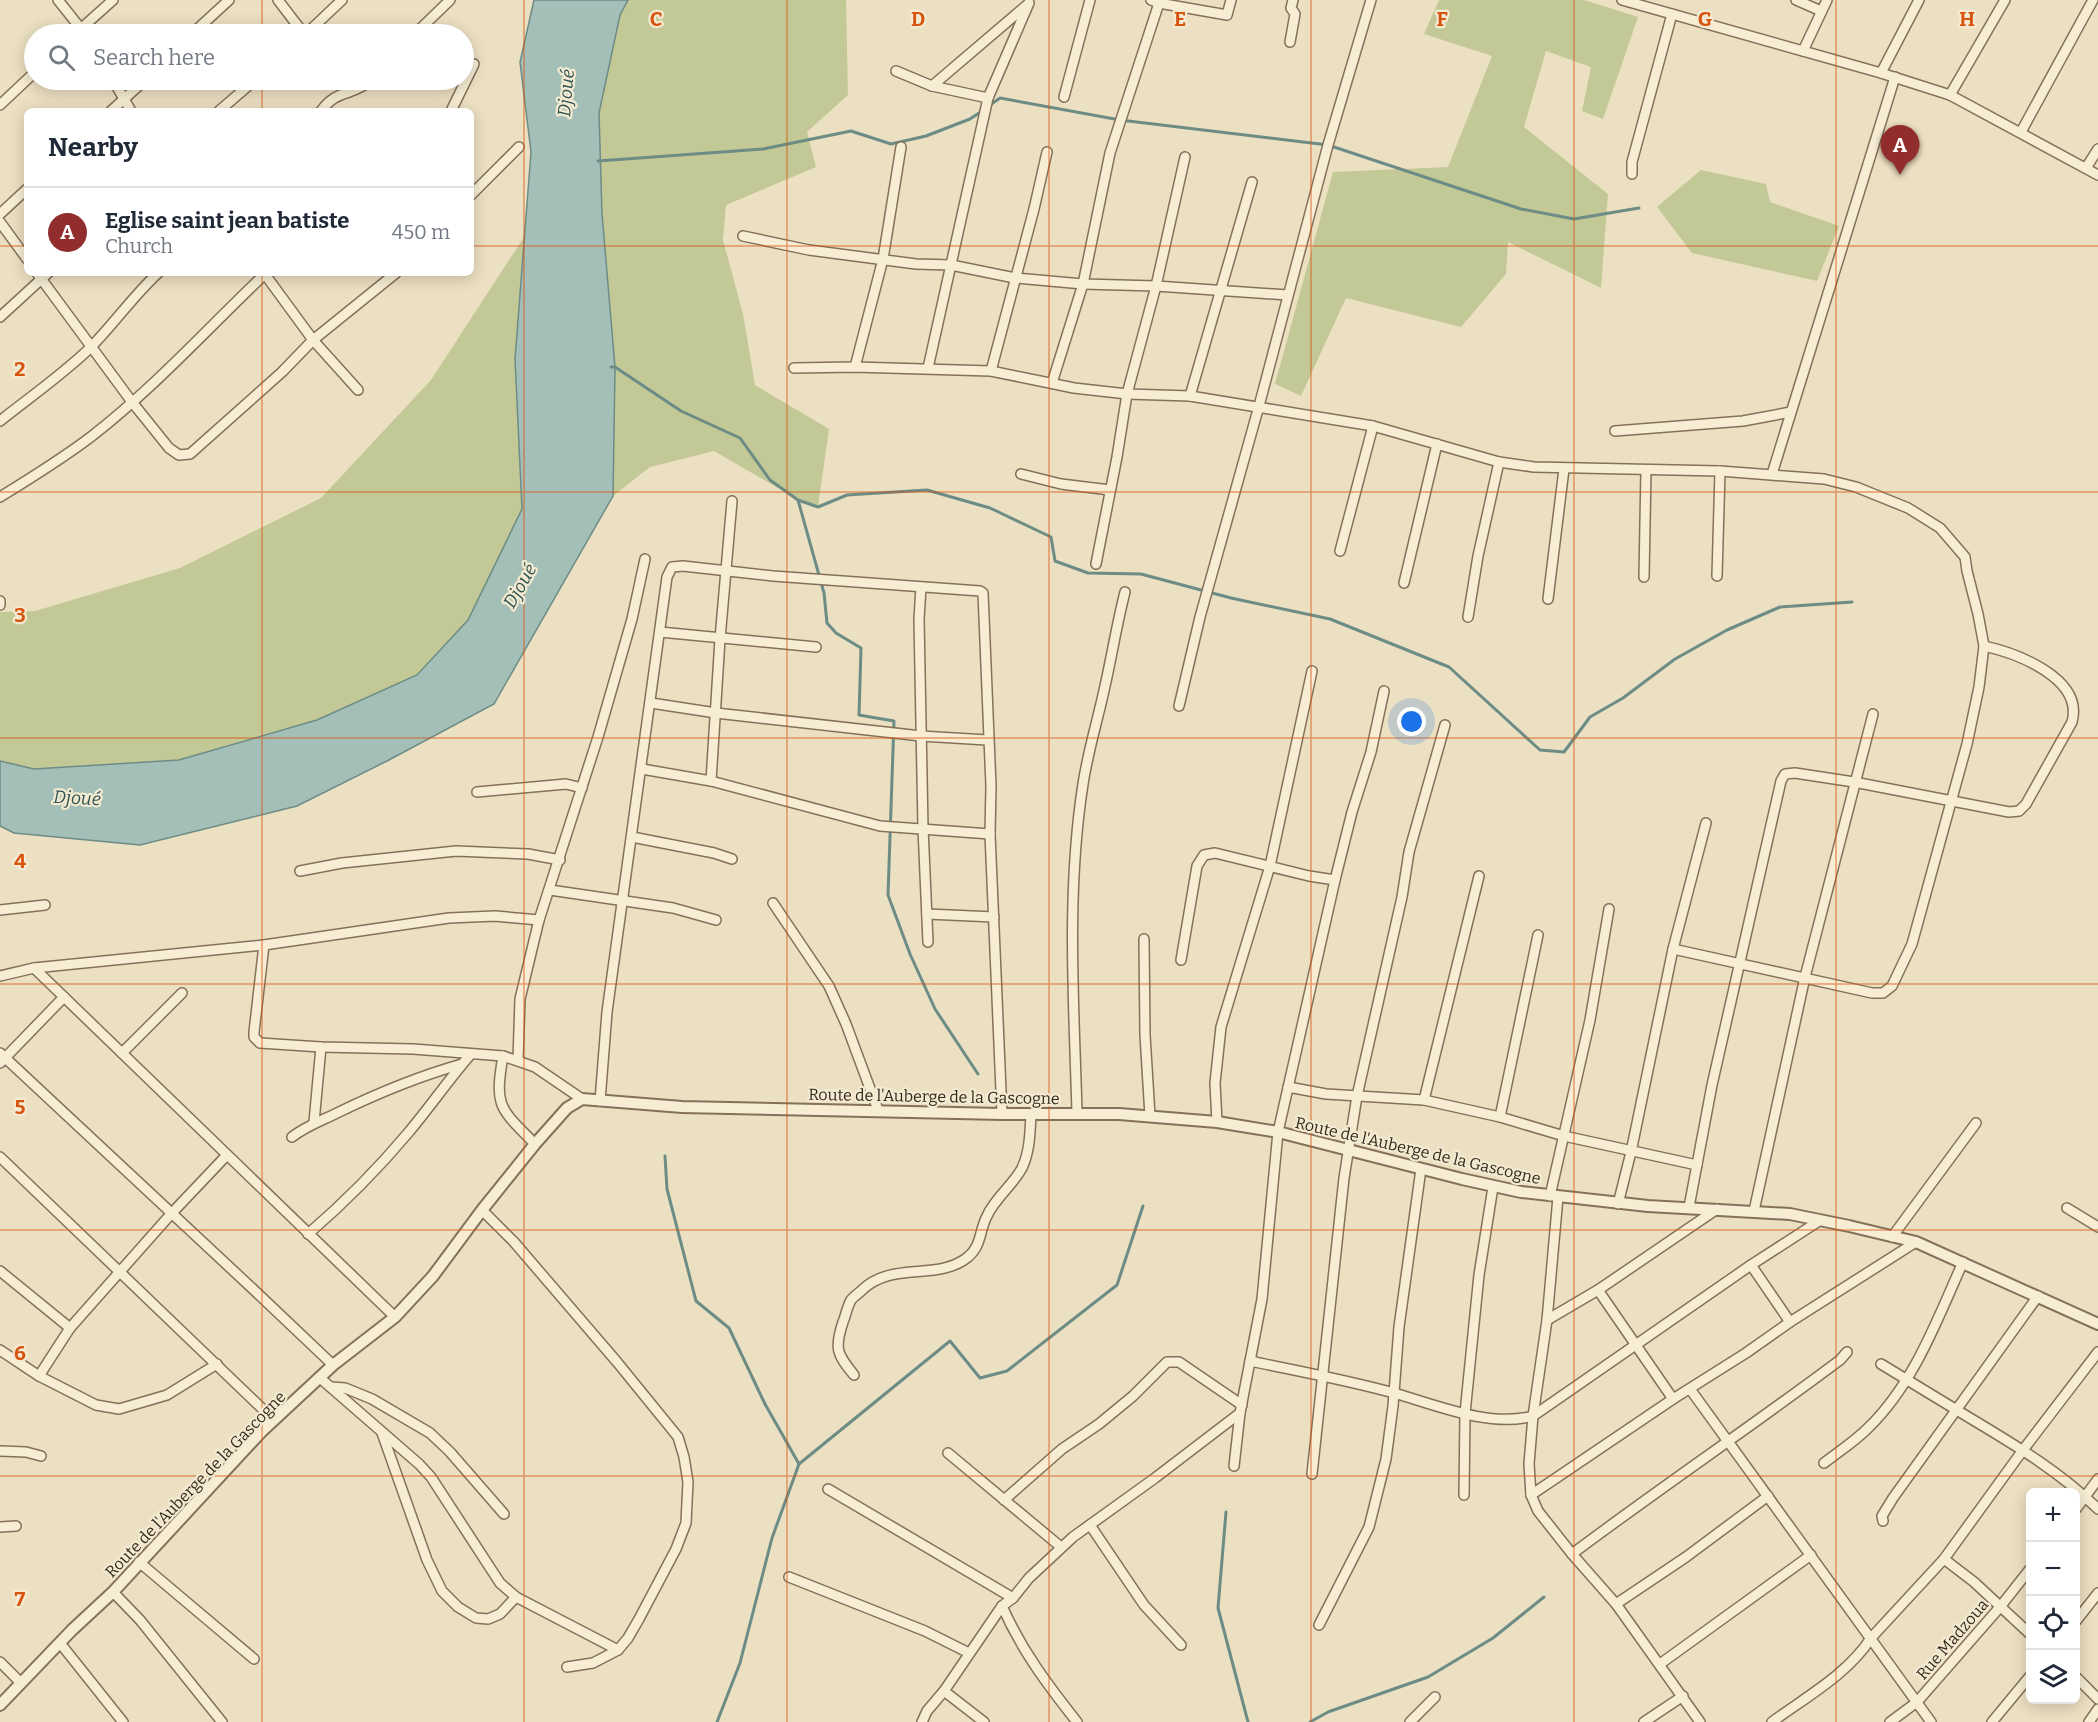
<!DOCTYPE html>
<html lang="en">
<head>
<meta charset="utf-8">
<style>
	body { margin:0; font-family:Bitter,serif; background:#f6f6f7; color:#1f2937 }
	.controls { position:absolute; right:18px; bottom:18px; display:grid; overflow:hidden; border-radius:9px; box-shadow:0 3px 15px #0003 }
	.controls button { width:54px; height:54px; display:grid; place-items:center; padding:0; border:0; border-bottom:2px solid #e0e1e3; background:#fff; color:#1f2937; font:30px sans-serif }
	.you { position:absolute; left:1412px; top:722px; width:21px; height:21px; margin:-15px; border:4px solid #fff; border-radius:50%; background:#1a73e8; box-shadow:0 0 0 9px #1a73e833 }
	.badge { display:grid; place-items:center; width:39px; height:39px; border-radius:50%; background:#912e2d; color:#fff; font-size:20px; font-weight:700 }
	.pin { position:absolute; translate:-50% -50px; filter:drop-shadow(0 2px 3px #0008) }
	.pin::after { content:''; position:absolute; top:32px; width:21px; height:18px; background:inherit; clip-path:polygon(0 0,100% 0,50% 100%) }
	.list { margin:0; padding:0; list-style:none }
	h2 { display:flex; justify-content:space-between; align-items:center; height:78px; margin:0; padding:0 24px; font-size:26px }
	h2 small { font-size:20px; font-weight:400; color:#747a83 }
	.list li { display:grid; grid-template-columns:39px 1fr auto; gap:18px; align-items:center; box-sizing:border-box; height:90px; padding:0 24px; border-top:2px solid #e0e1e3 }
	.list b { display:block; font-size:22px; white-space:nowrap }
	.list p { margin:0; font-size:20px; white-space:nowrap; color:#747a83 }
	.list em { font-size:20px; font-style:normal; color:#747a83 }
	.icon { flex:none; width:33px; height:33px; fill:none; stroke:currentColor; stroke-width:2; stroke-linecap:round; stroke-linejoin:round }
	.map { position:relative; flex:none; width:2098px; height:1722px; overflow:hidden }
	.search { position:absolute; background:#fff; box-shadow:0 3px 15px #0003; left:24px; top:24px; width:450px; height:66px; display:flex; align-items:center; gap:15px; box-sizing:border-box; padding:0 21px; border-radius:33px; color:#747a83; font-size:22px }
	.panel { position:absolute; background:#fff; box-shadow:0 3px 15px #0003; left:24px; top:108px; width:450px; height:168px; border-radius:9px }
	.map>svg:first-child { display:block }
</style>
</head>
<body>
<div class="map">
<svg width="2098" height="1722" viewBox="0 0 2098 1722">
	<rect width="100%" height="100%" fill="#ece0c2"/>
	<!-- green -->
	<g fill="#c2c996">
		<polygon points="628,0 846,0 848,95 807,132 816,167 726,205 723,240 743,314 755,385 829,429 818,507 783,491 714,451 650,467 613,496 615,367 602,214 599,113 620,14"/>
		<polygon points="1439,0 1584,0 1638,17 1603,119 1582,111 1591,67 1546,51 1524,127 1608,194 1601,288 1508,242 1506,274 1461,327 1346,298 1301,396 1275,384 1333,172 1448,167 1492,56 1424,34"/>
		<polygon points="1701,170 1766,184 1770,202 1839,226 1817,281 1692,253 1657,207"/>
		<polygon points="526,234 515,359 522,509 468,620 417,675 317,720 179,760 34,769 0,761 0,612 35,611 180,568 321,498 431,380"/>
	</g>
	<!-- water -->
	<polygon fill="#a4bfb7" stroke="#6c8c85" stroke-width="1.5" points="534,0 628,0 620,15 599,113 602,214 615,367 613,496 494,704 387,761 297,806 140,845 14,833 0,826 0,761 34,769 179,760 317,720 417,675 468,620 522,509 515,359 531,152 520,62"/>
	<g fill="none" stroke-linecap="round" stroke-linejoin="round">
		<!-- stream -->
		<g stroke="#6c8c85" stroke-width="3">
			<polyline points="990,105 1000,98 1120,120 1328,145 1521,209 1574,219 1639,208"/>
			<polyline points="598,161 763,149 851,131 891,144 926,136 970,119 982,111"/>
			<polyline points="611,367 615,367 681,411 740,438 770,480 798,500 818,507 847,495 927,490 990,508 1051,537 1055,561 1088,573 1141,574 1231,598 1330,619 1449,667 1540,750 1564,752 1590,717 1623,698 1675,659 1727,630 1780,607 1852,602"/>
			<polyline points="798,500 824,593 827,623 836,633 861,648 859,715 894,721 888,895 910,954 935,1009 978,1074"/>
			<polyline points="665,1156 667,1189 696,1301 729,1328 765,1404 799,1464"/>
			<polyline points="1226,1512 1218,1608 1248,1722"/>
			<polyline points="717,1722 740,1663 772,1538 799,1464 950,1341 980,1378 1007,1371 1117,1285 1143,1206"/>
			<polyline points="1310,1722 1328,1712 1428,1677 1493,1638 1544,1597"/>
		</g>
		<!-- minor casing -->
		<g stroke="#85715a" stroke-width="12">
			<g id="minor">
				<polyline points="58,0 85,34"/>
				<polyline points="278,0 304,34"/>
				<polyline points="1151,0 1159,3 1227,15 1231,0"/>
				<polyline points="1622,0 1881,73 1950,95 2098,175"/>
				<polyline points="1796,0 1821,11"/>
				<polyline points="75,34 113,0"/>
				<polyline points="192,34 229,0"/>
				<polyline points="306,34 342,0"/>
				<polyline points="415,34 450,0"/>
				<polyline points="1290,42 1295,14 1291,8 1293,0"/>
				<polyline points="1803,51 1827,0"/>
				<polyline points="896,71 932,86 988,98"/>
				<polyline points="1881,73 1919,0"/>
				<polyline points="113,80 131,111"/>
				<polyline points="339,80 349,92"/>
				<polyline points="932,86 1027,5"/>
				<polyline points="1950,95 2005,0"/>
				<polyline points="1064,97 1090,0"/>
				<polyline points="0,105 34,73"/>
				<polyline points="111,111 145,80"/>
				<polyline points="219,111 255,80"/>
				<path d="M321,111C338,88 352,97 371,80"/>
				<polyline points="451,111 474,64"/>
				<polyline points="2021,132 2093,0"/>
				<polyline points="2086,168 2098,149"/>
				<polyline points="1632,174 1632,162 1672,14"/>
				<polyline points="471,195 519,147"/>
				<polyline points="0,214 27,189"/>
				<polyline points="0,222 27,259"/>
				<polyline points="743,236 809,250 916,264 951,265 1015,278 1083,284 1156,286 1288,295"/>
				<polyline points="37,273 132,402 169,448 179,455 190,454 282,372 313,340 396,273"/>
				<polyline points="264,273 313,340 358,390"/>
				<polyline points="0,317 48,273"/>
				<polyline points="855,367 883,259 901,147"/>
				<polyline points="794,368 855,367 991,371 1074,388 1127,394 1190,396 1373,426 1499,462 1534,467 1720,471 1824,479 1856,487 1908,508 1940,528 1965,557 1967,571 1978,614 1984,646 1979,687 1967,744 1912,944 1892,986 1883,993 1872,993 1673,949"/>
				<polyline points="928,368 988,98 1029,3"/>
				<polyline points="991,371 1034,209 1047,152"/>
				<polyline points="1052,383 1083,284 1110,153 1160,0"/>
				<polyline points="1190,396 1252,182"/>
				<path d="M0,421C30,397 62,375 90,348C114,324 133,296 158,273"/>
				<polyline points="1615,431 1743,421 1791,412"/>
				<polyline points="1021,474 1061,484 1110,490"/>
				<polyline points="1772,474 1895,77"/>
				<path d="M0,497C31,478 62,459 92,436C155,387 208,328 266,273"/>
				<polyline points="1340,551 1373,426"/>
				<polyline points="1096,564 1117,457 1127,394 1156,286 1185,157"/>
				<polyline points="1717,576 1720,471"/>
				<polyline points="1644,577 1646,470"/>
				<polyline points="1404,583 1437,444"/>
				<polyline points="921,587 919,619 923,828 928,942"/>
				<polyline points="1548,599 1564,469"/>
				<polyline points="0,601 0,605"/>
				<polyline points="1468,617 1478,556 1499,462"/>
				<polyline points="660,632 816,647"/>
				<polyline points="651,703 716,713 921,736 987,740"/>
				<polyline points="1179,706 1200,617 1259,406 1328,145 1371,0"/>
				<polyline points="642,769 711,781 880,826 990,834"/>
				<polyline points="711,781 720,639 732,501"/>
				<polyline points="477,792 566,784 582,788"/>
				<polyline points="632,837 714,853 732,859"/>
				<polyline points="300,871 342,863 456,851 528,854 560,860"/>
				<polyline points="550,890 673,908 716,920"/>
				<polyline points="773,903 829,986 846,1024 878,1110"/>
				<polyline points="0,910 45,905"/>
				<polyline points="927,914 994,917"/>
				<polyline points="1144,939 1145,1035 1150,1116"/>
				<polyline points="264,945 254,1032 254,1037 260,1043 321,1047 413,1049 503,1056 535,1067 582,1099"/>
				<polyline points="1181,960 1197,866 1204,855 1215,853 1309,876 1335,880"/>
				<polyline points="34,968 395,1317"/>
				<polyline points="0,976 34,968 264,945 449,918 495,916 539,920"/>
				<polyline points="0,1053 254,1290 333,1365"/>
				<polyline points="122,1053 182,993"/>
				<path d="M503,1056C494,1108 500,1108 535,1144"/>
				<polyline points="518,1060 520,999 539,920 598,737 632,619 645,559"/>
				<polyline points="0,1063 64,997"/>
				<polyline points="1288,1087 1326,1094 1424,1100 1500,1117 1564,1136 1697,1165"/>
				<polyline points="1424,1100 1479,876"/>
				<polyline points="600,1101 607,1012 667,577 672,567 683,566 773,576 980,591 983,593 991,786 990,834 1002,1114"/>
				<path d="M1077,1113C1074,1004 1066,893 1083,784C1088,751 1098,719 1105,686C1112,655 1117,623 1125,592"/>
				<polyline points="1500,1117 1538,935"/>
				<polyline points="314,1122 321,1047"/>
				<polyline points="1217,1122 1215,1083 1221,1027 1270,866 1312,671"/>
				<path d="M292,1137C306,1126 321,1121 337,1113C380,1092 416,1077 462,1064"/>
				<polyline points="0,1157 274,1420"/>
				<polyline points="1550,1196 1590,1020 1609,909"/>
				<polyline points="1558,1197 1547,1320 1533,1416 1529,1464 1531,1495 1538,1511 1572,1554 1616,1604 1700,1722"/>
				<polyline points="1618,1204 1631,1152 1673,949 1706,823"/>
				<path d="M1689,1207L1712,1085L1781,781L1785,774L1795,773L1854,782L2009,812L2019,811L2026,804L2072,722C2084,678 2016,653 1984,646"/>
				<polyline points="2067,1208 2098,1227"/>
				<polyline points="482,1210 514,1242 617,1362 678,1437 684,1457 688,1482 686,1523 676,1549 639,1619 628,1638 618,1650 593,1663 567,1667"/>
				<polyline points="1754,1211 1805,977 1873,714"/>
				<path d="M308,1234C344,1203 377,1170 408,1133C430,1107 449,1079 471,1054"/>
				<polyline points="1892,1237 1976,1123"/>
				<polyline points="1751,1265 1790,1322"/>
				<polyline points="0,1271 70,1328"/>
				<polyline points="1598,1290 1673,1399"/>
				<polyline points="1547,1320 1598,1290 1717,1209"/>
				<polyline points="0,1350 39,1376 96,1405 119,1409 167,1395 217,1364"/>
				<path d="M1250,1361C1298,1371 1347,1380 1394,1393C1436,1405 1490,1428 1533,1416L1751,1265L1819,1221"/>
				<path d="M1881,1364C1906,1379 1930,1394 1955,1409C2006,1440 2055,1467 2098,1509"/>
				<path d="M854,1375C837,1354 834,1349 843,1322C846,1315 847,1307 851,1300C853,1297 858,1294 861,1291C892,1260 937,1282 968,1257C982,1245 979,1231 987,1216C995,1198 1013,1185 1022,1168C1030,1151 1030,1132 1031,1114"/>
				<polyline points="39,1376 70,1328 171,1214 226,1156"/>
				<polyline points="320,1378 419,1464 431,1477 500,1583 516,1597 618,1650"/>
				<polyline points="331,1387 345,1388 372,1399 430,1433 450,1452 504,1514"/>
				<polyline points="1690,1389 1931,1722"/>
				<polyline points="382,1433 427,1560 442,1591 458,1607 476,1618 488,1619 500,1614 516,1597"/>
				<polyline points="0,1451 26,1452 41,1456"/>
				<polyline points="948,1453 1061,1547"/>
				<path d="M1824,1463C1838,1452 1854,1442 1867,1429C1914,1384 1937,1320 1963,1262"/>
				<polyline points="1234,1466 1240,1413"/>
				<polyline points="1312,1474 1344,1178 1357,1096 1402,897 1409,852 1445,725"/>
				<polyline points="828,1489 1013,1598"/>
				<polyline points="1464,1495 1465,1413 1479,1275 1493,1187"/>
				<polyline points="1531,1495 1673,1399 1746,1353 1790,1322 1916,1242"/>
				<polyline points="1004,1500 1062,1449 1099,1424 1133,1396 1167,1362 1179,1362 1242,1405"/>
				<polyline points="2076,1509 2098,1479"/>
				<polyline points="1883,1521 1882,1516 1893,1498 2038,1296"/>
				<polyline points="1090,1525 1144,1605 1181,1645"/>
				<polyline points="0,1527 16,1526"/>
				<path d="M1572,1554C1660,1488 1752,1426 1840,1360L1847,1352"/>
				<polyline points="1944,1559 1974,1582 2030,1634"/>
				<polyline points="139,1562 254,1659"/>
				<polyline points="789,1577 925,1631 969,1653"/>
				<polyline points="113,1592 140,1620 222,1722"/>
				<polyline points="1616,1604 1686,1557 1768,1496"/>
				<path d="M1002,1606C1022,1651 1047,1684 1077,1722"/>
				<polyline points="2076,1621 2098,1593"/>
				<polyline points="1319,1625 1369,1527 1386,1459 1393,1406 1399,1327 1421,1169"/>
				<polyline points="60,1643 123,1722"/>
				<polyline points="0,1662 21,1683"/>
				<polyline points="1660,1664 1811,1555"/>
				<polyline points="2076,1677 2098,1699"/>
				<polyline points="944,1691 984,1722"/>
				<polyline points="922,1722 927,1711 944,1691 1002,1606 1013,1598 1029,1578 1073,1537 1155,1478 1240,1413 1262,1299 1278,1132 1335,880 1352,812 1371,752 1384,691"/>
				<polyline points="1410,1722 1435,1697"/>
				<polyline points="1644,1722 1683,1696"/>
				<path d="M1772,1722C1806,1697 1848,1674 1871,1638L1944,1559L2023,1450L2098,1352"/>
				<polyline points="1890,1722 1917,1702 2000,1607 2030,1569"/>
				<polyline points="1992,1722 2030,1676"/>
				<polyline points="2089,1722 2098,1709"/>
			</g>
		</g>
		<!-- tertiary casing -->
		<g stroke="#85715a" stroke-width="14">
			<polyline id="tertiary" points="0,1705 72,1630 113,1592 262,1431 333,1365 395,1317 433,1276 482,1210 535,1144 567,1108 582,1099 682,1107 1002,1114 1119,1114 1217,1122 1278,1132 1462,1179 1521,1192 1648,1206 1790,1214 1849,1226 1916,1242 2098,1324"/>
		</g>
		<!-- minor -->
		<use href="#minor" stroke="#f7edd4" stroke-width="9"/>
		<!-- tertiary -->
		<use href="#tertiary" stroke="#f7edd4" stroke-width="10"/>
	</g>
	<!-- grid -->
	<path fill="none" stroke="#d6540e" stroke-width="1.5" stroke-opacity="0.55" d="M262,0V34M524,0V1722M787,0V1722M1049,0V1722M1311,0V1722M1574,0V1722M1836,0V1722M262,80V111M0,246H27M471,246H2098M262,273V1722M0,492H2098M0,738H2098M0,984H2098M0,1230H2098M0,1476H2098"/>
	<g text-anchor="middle" stroke-width="4.5" stroke-linejoin="round" paint-order="stroke">
		<!-- street labels -->
		<g font-size="16" fill="#35291e" stroke="#f4ead1">
			<text transform="translate(934 1096) rotate(1)" y="6">Route de l'Auberge de la Gascogne</text>
			<text transform="translate(1418 1150) rotate(13)" y="6">Route de l'Auberge de la Gascogne</text>
			<text transform="translate(195 1484) rotate(-46)" y="6">Route de l'Auberge de la Gascogne</text>
			<text transform="translate(1952 1639) rotate(-49)" y="6">Rue Madzoua</text>
		</g>
		<!-- water labels -->
		<g font-size="18" font-style="italic" fill="#2d5452" stroke="#f4ead1">
			<text transform="translate(566 93) rotate(-85)" y="6">Djoué</text>
			<text transform="translate(520 586) rotate(-60)" y="6">Djoué</text>
			<text transform="translate(77 798) rotate(3)" y="6">Djoué</text>
		</g>
	</g>
	<g font-size="20" text-anchor="middle" font-weight="bold" fill="#d6540e" stroke="#f4ead1" stroke-width="4.5" stroke-linejoin="round" paint-order="stroke">
		<text x="656" y="26">C</text>
		<text x="918" y="26">D</text>
		<text x="1180" y="26">E</text>
		<text x="1442" y="26">F</text>
		<text x="1705" y="26">G</text>
		<text x="1967" y="26">H</text>
		<text x="20" y="376">2</text>
		<text x="20" y="622">3</text>
		<text x="20" y="868">4</text>
		<text x="20" y="1114">5</text>
		<text x="20" y="1360">6</text>
		<text x="20" y="1606">7</text>
	</g>
</svg>
<div class="controls">
<button>+</button>
<button>−</button>
<button><svg class="icon" aria-label="locate" viewBox="0 0 24 24"><circle cx="12" cy="12" r="6"/><path d="M12 2v4M12 18v4M2 12h4M18 12h4"/></svg></button>
<button><svg class="icon" aria-label="layers" viewBox="0 0 24 24"><path d="M12 4l9 5-9 5-9-5zM3 14l9 5 9-5"/></svg></button>
</div>
<div class="you"></div>
<div class="pin badge" style="left:1900px;top:175px">A</div>
<div class="search"><svg class="icon" aria-label="search" viewBox="0 0 24 24"><circle cx="10" cy="10" r="6"/><path d="M15 15l6 6"/></svg>Search here</div>
<section class="panel">
<h2>Nearby<small></small></h2>
<ul class="list">
<li><span class="badge">A</span><div><b>Eglise saint jean batiste</b><p>Church</p></div><em>450 m</em></li>
</ul>
</section>
</div>
</body>
</html>
